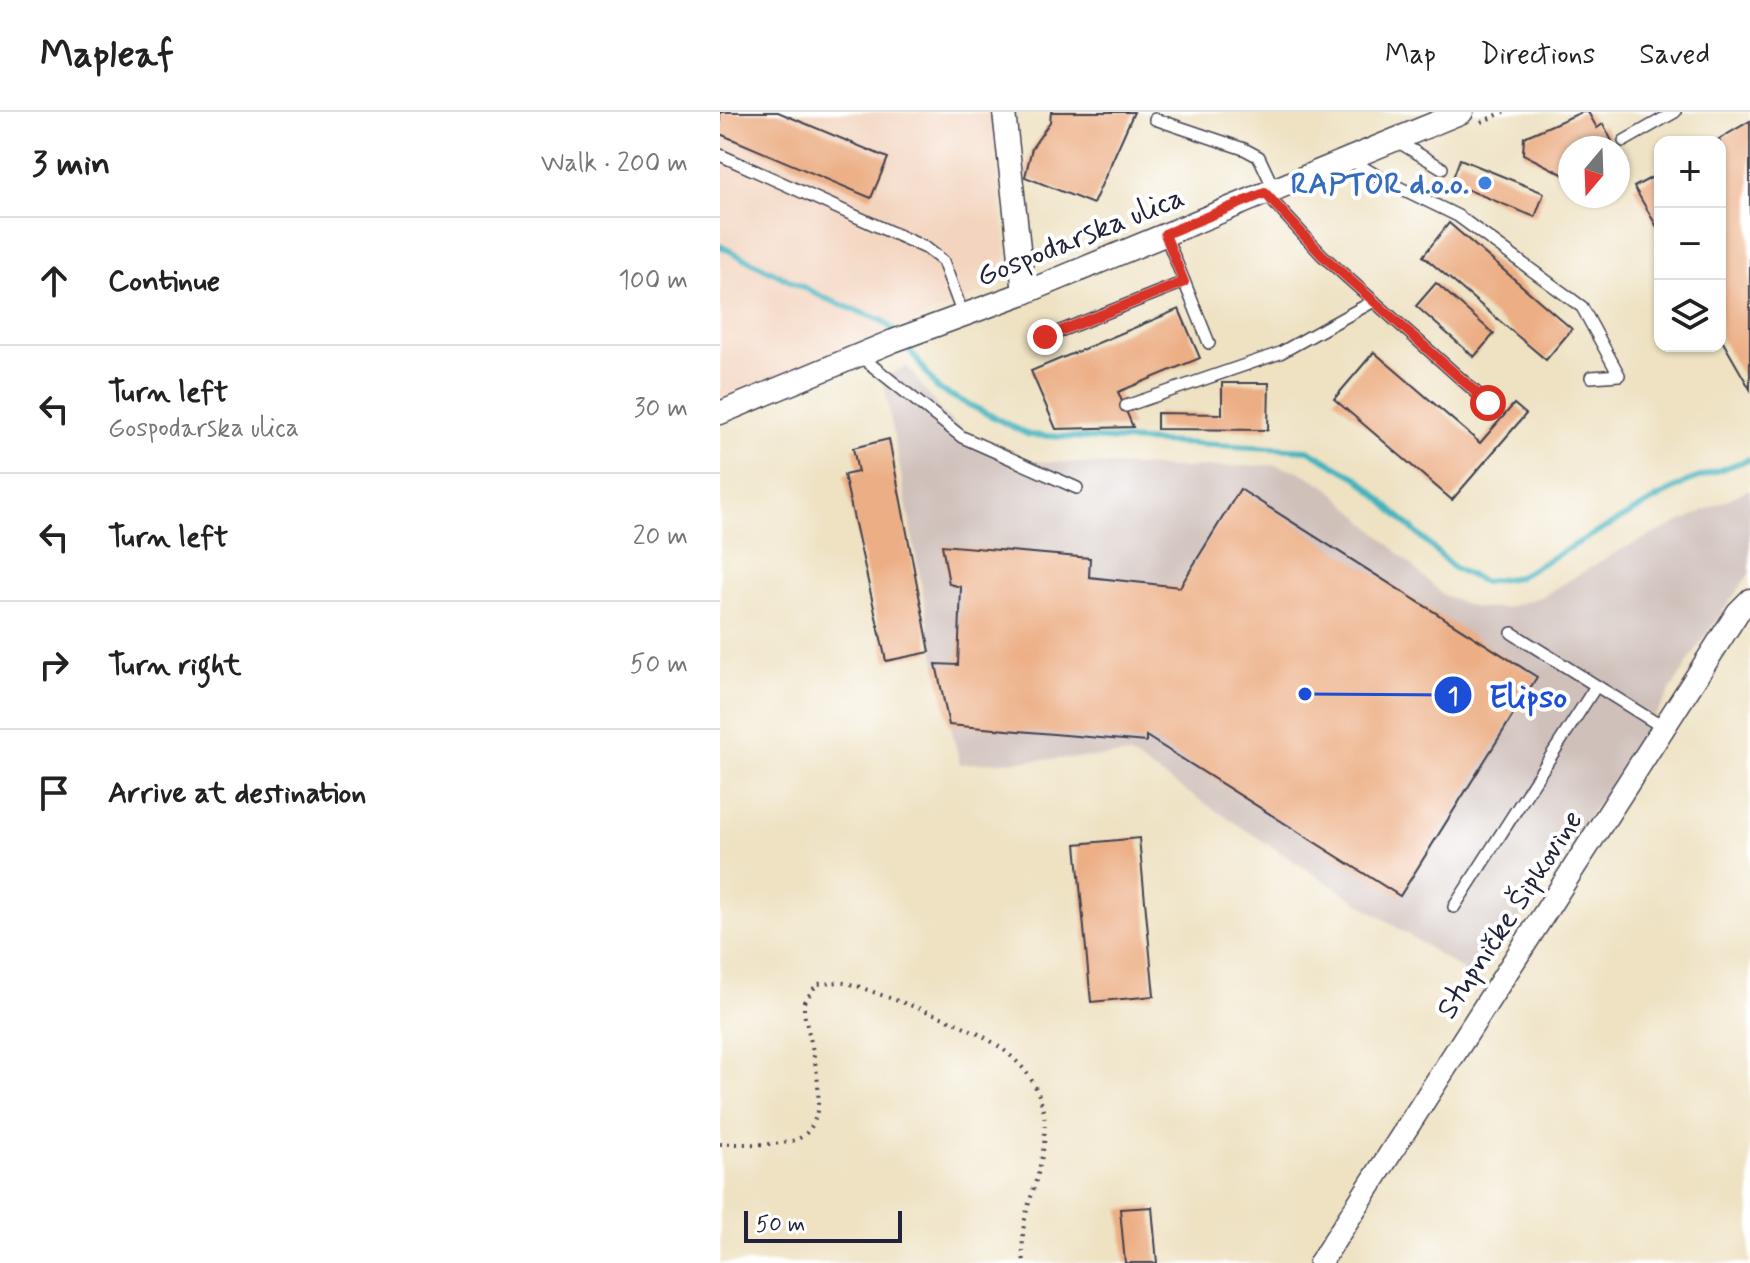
<!DOCTYPE html>
<html lang="en">
<head>
<meta charset="utf-8">
<style>
	body { margin:0; font-family:Mynerve,sans-serif; background:#f6f6f6; color:#222 }
	.controls { position:absolute; right:24px; top:24px; display:grid; overflow:hidden; border-radius:16px; box-shadow:0 2px 6px #0004 }
	.controls button { width:72px; height:72px; display:grid; place-items:center; padding:0; border:0; border-bottom:2px solid #e0e0e0; background:#fff; color:#222; font:40px sans-serif }
	.compass { position:absolute; left:838px; top:24px; width:72px; height:72px; border-radius:50%; background:#fff; box-shadow:0 2px 6px #0004; rotate:199deg }
	.scale { position:absolute; left:24px; bottom:20px; width:158px; box-sizing:border-box; padding-left:8px; border:4px solid #22223b; border-top:0; font-size:22px; line-height:28px; white-space:nowrap; color:#22223b; -webkit-text-stroke:6px #fff; paint-order:stroke }
	.stop { position:absolute; width:24px; height:24px; margin:-18px; border:6px solid #d93025; border-radius:50%; background:#fff }
	.stop.end { background:#d93025; border-color:#fff; box-shadow:0 2px 8px #0008 }
	.list { margin:0; padding:0; list-style:none }
	h2 { display:flex; justify-content:space-between; align-items:center; height:104px; margin:0; padding:0 32px; font-size:34px }
	h2 small { font-size:26px; font-weight:400; color:#767676 }
	.list li { display:grid; grid-template-columns:52px 1fr auto; gap:24px; align-items:center; box-sizing:border-box; height:128px; padding:0 32px; border-top:2px solid #e0e0e0 }
	.list b { display:block; font-size:30px; white-space:nowrap }
	.list p { margin:0; font-size:26px; white-space:nowrap; color:#767676 }
	.list em { font-size:26px; font-style:normal; color:#767676 }
	.icon { flex:none; width:44px; height:44px; fill:none; stroke:currentColor; stroke-width:2; stroke-linecap:round; stroke-linejoin:round }
	.map { position:relative; flex:none; width:1030px; height:1151px; overflow:hidden }
	header { display:flex; align-items:center; gap:48px; box-sizing:border-box; height:112px; padding:0 40px; background:#fff; border-bottom:2px solid #e0e0e0 }
	header strong { font-size:38px }
	nav { display:flex; gap:44px; margin-inline-start:auto; font-size:28px }
	main { display:flex }
	aside { flex:1; background:#fff }
	.map>svg:first-child { display:block }
</style>
</head>
<body>
<header>
<strong>Mapleaf</strong>
<nav><a>Map</a><a>Directions</a><a>Saved</a></nav>
</header>
<main>
<aside>
<h2>3 min<small>Walk · 200 m</small></h2>
<ul class="list">
<li><svg class="icon" aria-label="ahead" viewBox="0 0 24 24"><path d="M12 20V5M6 11l6-6 6 6"/></svg><div><b>Continue</b></div><em>100 m</em></li>
<li><svg class="icon" aria-label="left" viewBox="0 0 24 24"><path d="M17 20v-9H6M10 6l-5 5 5 5"/></svg><div><b>Turn left</b><p>Gospodarska ulica</p></div><em>30 m</em></li>
<li><svg class="icon" aria-label="left" viewBox="0 0 24 24"><path d="M17 20v-9H6M10 6l-5 5 5 5"/></svg><div><b>Turn left</b></div><em>20 m</em></li>
<li><svg class="icon" aria-label="right" viewBox="0 0 24 24"><path d="M7 20v-9h11M14 6l5 5-5 5"/></svg><div><b>Turn right</b></div><em>50 m</em></li>
<li><svg class="icon" aria-label="arrive" viewBox="0 0 24 24"><path d="M6 21V4h12l-3 4 3 4H6"/></svg><div><b>Arrive at destination</b></div></li>
</ul>
</aside>
<div class="map">
<svg width="1030" height="1151" viewBox="0 0 1030 1151">
	<rect width="100%" height="100%" fill="#fff"/>
	<filter id="ink" filterUnits="userSpaceOnUse"><feTurbulence type="fractalNoise" baseFrequency=".0125" numOctaves="2"/><feDisplacementMap in="SourceGraphic" scale="16" xChannelSelector="R" yChannelSelector="G"/><feConvolveMatrix kernelMatrix="1 2 1 2 8 2 1 2 1" color-interpolation-filters="sRGB"/></filter>
	<filter id="wash" filterUnits="userSpaceOnUse"><feTurbulence type="fractalNoise" baseFrequency=".006" numOctaves="4" result="noise"/><feDisplacementMap in="SourceGraphic" scale="32" xChannelSelector="R" yChannelSelector="G"/><feGaussianBlur stdDeviation="1.8" result="paint"/><feColorMatrix in="noise" values="0 0 0 0 0 0 0 0 0 0 0 0 0 0 0 0 0 1.4 0 .05"/><feComposite in="paint" operator="in"/></filter>
	<g filter="url(#wash)">
		<rect width="100%" height="100%" fill="#eee2c3"/>
		<!-- built -->
		<polygon fill="#f3d4be" points="0,0 271,0 286,140 282,155 271,174 263,180 0,290"/>
		<!-- industrial -->
		<polygon fill="#cfc0ba" points="187,254 222,301 248,324 311,349 462,356 554,353 579,359 609,376 723,483 756,496 785,496 823,484 898,439 1030,377 1030,461 982,528 908,647 758,868 410,643 240,652 216,552 163,266"/>
		<g fill="none" stroke-linecap="round" stroke-linejoin="round">
			<!-- stream -->
			<g stroke="#43b3bd" stroke-width="6">
				<polyline points="0,134 107,187 163,209 177,222"/>
				<polyline points="184,230 218,277 309,323 588,338 638,366 734,456 764,470 798,465 966,370 1030,347"/>
			</g>
		</g>
		<g id="blocks">
			<!-- building -->
			<g fill="#ecae84">
				<polygon points="0,0 58,0 168,46 151,86 0,22"/>
				<polygon points="331,0 414,0 373,92 305,65 312,36 330,10"/>
				<polygon points="862,0 868,0 877,16 883,12 892,29 885,33 887,36 850,36 850,66 803,42 804,25"/>
				<polygon points="1030,9 1030,277 1000,225 1000,30 994,30"/>
				<polygon points="740,47 824,81 815,105 731,71"/>
				<polygon points="940,61 940,120 914,75"/>
				<polygon points="729,111 852,217 826,248 703,144"/>
				<polygon points="716,171 774,222 754,245 696,194"/>
				<polygon points="459,197 480,246 398,280 413,315 336,317 311,259"/>
				<polygon points="654,240 760,331 794,292 806,302 732,388 614,287"/>
				<polygon points="502,271 549,271 548,318 437,317 437,301 502,302"/>
				<polygon points="169,327 210,540 166,549 124,363 138,360 133,336"/>
				<polygon points="520,377 817,565 680,784 426,624 426,630 229,613 216,552 238,553 241,475 229,472 222,433 370,446 369,465 460,475"/>
				<polygon points="419,726 434,884 371,890 356,732"/>
				<polygon points="432,1095 437,1151 405,1151 400,1097"/>
			</g>
		</g>
	</g>
	<g filter="url(#ink)">
		<use href="#blocks" fill-opacity="0" stroke="#413f4f" stroke-width="2"/>
		<g fill="none" stroke-linecap="round" stroke-linejoin="round">
			<!-- lane casing -->
			<g stroke="#413f4f" stroke-width="14">
				<g id="lane">
					<polyline points="435,7 524,37 539,45 554,77"/>
					<polyline points="675,28 722,56"/>
					<polyline points="904,29 955,0"/>
					<polyline points="0,43 206,136 223,149 243,203"/>
					<polyline points="629,47 666,69 738,104 862,195 899,263 871,265"/>
					<polyline points="545,81 602,143 768,291"/>
					<polyline points="445,122 489,231"/>
					<polyline points="325,225 464,170"/>
					<polyline points="140,244 242,325 357,376"/>
					<polyline points="406,294 560,241 654,189"/>
					<polyline points="792,521 944,616"/>
					<polyline points="734,795 876,574"/>
				</g>
			</g>
			<!-- street casing -->
			<g stroke="#413f4f" stroke-width="25">
				<g id="street">
					<polyline points="284,0 304,181"/>
					<polyline points="0,301 173,229 304,181 742,0"/>
					<polyline points="600,1151 1018,500 1030,488"/>
				</g>
			</g>
			<!-- path -->
			<g stroke="#413f4f" stroke-width="4" stroke-dasharray="2 6" stroke-linecap="butt">
				<polyline points="761,10 784,0"/>
				<path d="M0,1032C21,1031 56,1035 75,1028C117,1013 91,933 84,901V890L97,872L119,870L135,873C215,906 346,927 322,1044C314,1087 298,1103 304,1151"/>
			</g>
			<!-- lane -->
			<use href="#lane" stroke="#fff" stroke-width="11"/>
			<!-- street -->
			<use href="#street" stroke="#fff" stroke-width="22"/>
		</g>
	</g>
	<g fill="none" stroke-linecap="round" stroke-linejoin="round" filter="url(#ink)">
		<!-- route -->
		<polyline stroke="#d93025" stroke-width="10" points="325,225 464,170 445,122 545,81 602,143 768,291"/>
	</g>
	<!-- markers -->
	<circle fill="#3f7fe0" stroke="#fff" stroke-width="3" cx="765" cy="71" r="8"/>
	<g text-anchor="middle" stroke-width="8" stroke-linejoin="round" paint-order="stroke">
		<!-- shop labels -->
		<g font-size="30" font-weight="bold" fill="#366cbe" stroke="#fff" text-anchor="end">
			<text x="749" y="81">RAPTOR d.o.o.</text>
		</g>
		<!-- street labels -->
		<g font-size="30" fill="#22223b" stroke="#fff">
			<text transform="translate(360 124) rotate(-22)" y="10">Gospodarska ulica</text>
			<text transform="translate(789 802) rotate(-57)" y="10">Stupničke Šipkovine</text>
		</g>
	</g>
	<!-- callouts -->
	<path fill="none" stroke="#1d4ed8" stroke-width="3" d="M585 582L733 583"/>
	<g fill="#1d4ed8" stroke="#fff" stroke-width="3">
		<circle cx="585" cy="582" r="8"/>
		<circle cx="733" cy="583" r="20"/>
	</g>
	<g font-size="24" text-anchor="middle" font-weight="bold" fill="#fff">
		<text x="733" y="592">1</text>
	</g>
	<g font-size="32" text-anchor="middle" font-weight="bold" fill="#1d4ed8" stroke="#fff" stroke-width="8" stroke-linejoin="round" paint-order="stroke">
		<text x="808" y="595">Elipso</text>
	</g>
</svg>
<div class="controls">
<button>+</button>
<button>−</button>
<button><svg class="icon" aria-label="layers" viewBox="0 0 24 24"><path d="M12 4l9 5-9 5-9-5zM3 14l9 5 9-5"/></svg></button>
</div>
<svg class="compass" viewBox="-18 -18 36 36"><path d="M0-13l5 13h-10z" fill="#e53935"/><path d="M0 13l5-13h-10z" fill="#767676"/></svg>
<div class="scale">50 m</div>
<div class="stop" style="left:768px;top:291px"></div>
<div class="stop end" style="left:325px;top:225px"></div>
</div>
</main>
</body>
</html>
